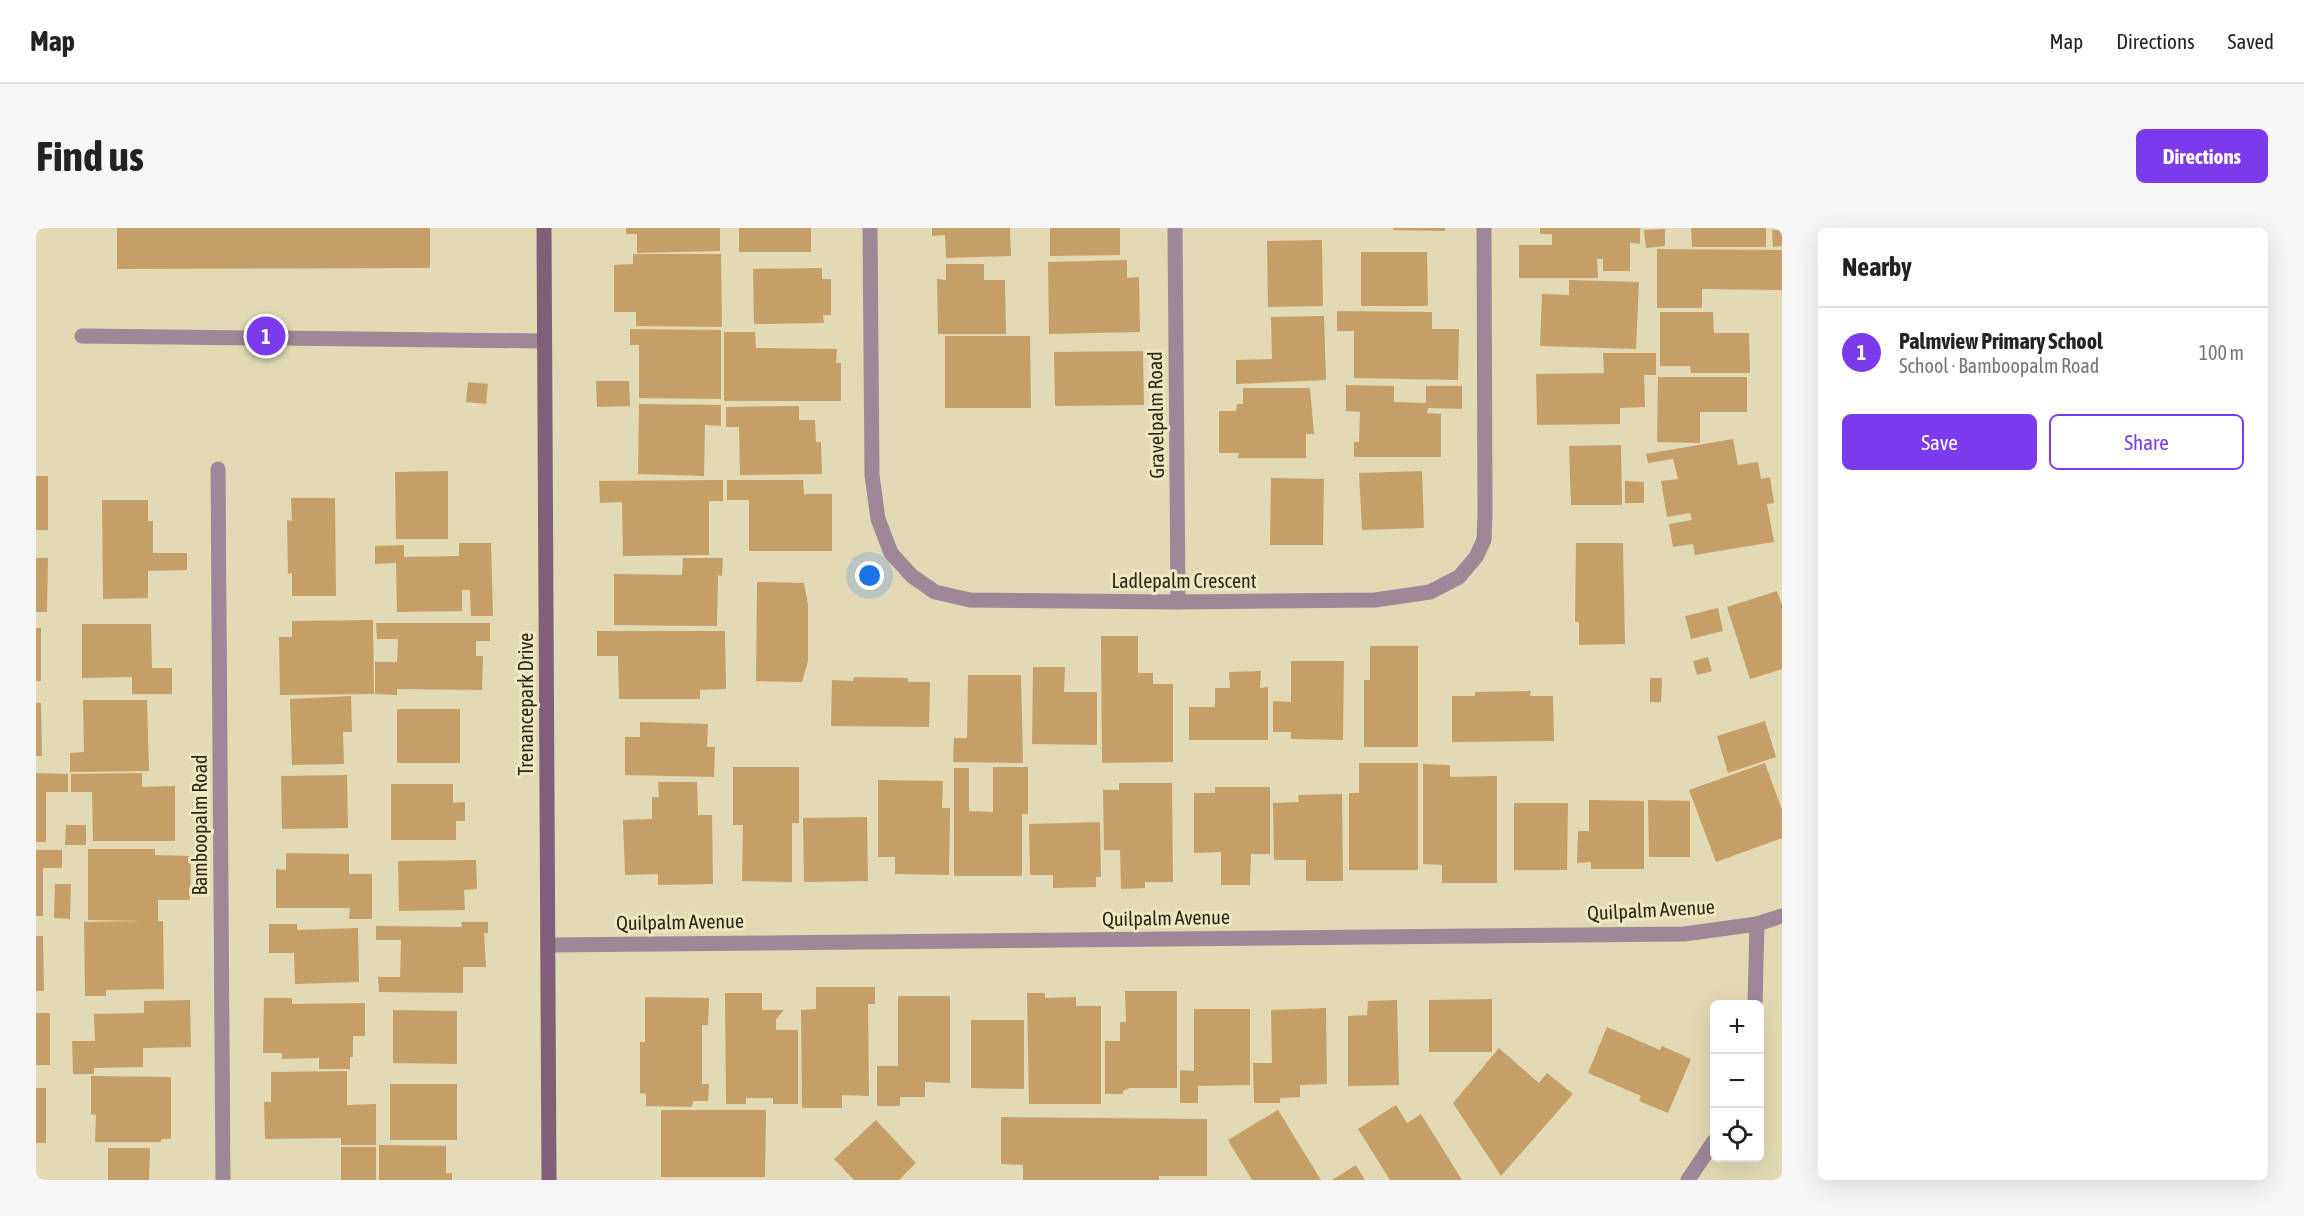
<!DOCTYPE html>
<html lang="en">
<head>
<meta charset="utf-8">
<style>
	body { margin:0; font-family:"Asap Condensed",sans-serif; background:#f6f6f6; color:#222 }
	.controls { position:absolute; right:18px; bottom:18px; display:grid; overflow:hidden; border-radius:9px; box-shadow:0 6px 24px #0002 }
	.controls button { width:54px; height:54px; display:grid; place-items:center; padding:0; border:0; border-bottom:2px solid #e0e0e0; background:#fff; color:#222; font:30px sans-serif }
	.you { position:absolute; left:834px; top:348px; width:21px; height:21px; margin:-15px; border:4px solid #fff; border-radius:50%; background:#1a73e8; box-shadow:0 0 0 9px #1a73e833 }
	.badge { display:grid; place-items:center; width:39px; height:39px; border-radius:50%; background:#7c3aed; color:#fff; font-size:20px; font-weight:700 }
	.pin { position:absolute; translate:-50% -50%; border:3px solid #fff; box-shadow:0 2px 6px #0006 }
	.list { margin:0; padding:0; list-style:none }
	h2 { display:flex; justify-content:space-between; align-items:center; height:78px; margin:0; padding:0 24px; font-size:26px }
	h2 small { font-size:20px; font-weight:400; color:#767676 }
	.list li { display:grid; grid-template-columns:39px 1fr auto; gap:18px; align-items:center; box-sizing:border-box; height:90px; padding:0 24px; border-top:2px solid #e0e0e0 }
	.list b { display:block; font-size:22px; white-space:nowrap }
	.list p { margin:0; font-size:20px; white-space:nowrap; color:#767676 }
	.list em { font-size:20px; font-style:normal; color:#767676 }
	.actions { display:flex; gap:12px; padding:18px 24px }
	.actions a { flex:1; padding:14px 0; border:2px solid #7c3aed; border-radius:9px; text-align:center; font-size:21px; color:#7c3aed }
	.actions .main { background:#7c3aed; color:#fff }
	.icon { flex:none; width:33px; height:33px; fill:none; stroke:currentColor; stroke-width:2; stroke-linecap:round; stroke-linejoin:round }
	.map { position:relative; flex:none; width:1746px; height:952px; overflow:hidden; border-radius:9px }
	header { display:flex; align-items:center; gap:36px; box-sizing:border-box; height:84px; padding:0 30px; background:#fff; border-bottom:2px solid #e0e0e0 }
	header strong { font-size:28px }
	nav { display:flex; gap:33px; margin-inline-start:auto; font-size:21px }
	.intro { display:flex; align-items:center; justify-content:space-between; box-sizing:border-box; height:144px; padding:0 36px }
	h1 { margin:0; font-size:42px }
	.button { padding:15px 27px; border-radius:9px; background:#7c3aed; color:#fff; font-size:21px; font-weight:700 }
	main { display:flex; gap:36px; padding:0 36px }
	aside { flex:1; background:#fff; border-radius:9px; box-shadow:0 6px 24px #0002 }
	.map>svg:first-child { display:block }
</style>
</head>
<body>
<header>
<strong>Map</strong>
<nav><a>Map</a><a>Directions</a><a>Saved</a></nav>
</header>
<div class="intro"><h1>Find us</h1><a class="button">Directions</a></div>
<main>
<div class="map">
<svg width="1746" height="952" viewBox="0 0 1746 952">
	<rect width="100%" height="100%" fill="#e2dab4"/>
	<!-- building -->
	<g fill="#c59f67">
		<polygon points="81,0 394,0 394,40 81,41"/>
		<polygon points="590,0 684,0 684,23 601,25 601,6 590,6"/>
		<rect x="703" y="0" width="72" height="24"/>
		<polygon points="896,0 974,0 975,28 910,30 909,7 896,8"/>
		<polygon points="1014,0 1084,0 1084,27 1014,28"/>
		<polygon points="1357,0 1409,0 1409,3 1357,2"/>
		<polygon points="1504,0 1604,0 1604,16 1594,15 1594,43 1567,43 1567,31 1561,31 1562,50 1483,50 1483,17 1516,17 1516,6 1504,6"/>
		<polygon points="1655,0 1730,0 1730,19 1656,19"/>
		<polygon points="1629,1 1629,18 1610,20 1608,2"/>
		<polygon points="1736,2 1746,2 1746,18 1737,19"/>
		<polygon points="1286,12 1287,78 1232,79 1231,13"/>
		<polygon points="1621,21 1746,22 1746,62 1666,61 1666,80 1621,80"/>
		<polygon points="1325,24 1391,24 1392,78 1325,78"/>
		<polygon points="597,26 685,26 686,99 600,98 600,84 578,84 578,37 597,36"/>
		<polygon points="1091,32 1091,50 1103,49 1104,104 1013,106 1012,34"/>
		<polygon points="910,36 948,36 948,52 969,52 970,106 902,106 901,51 910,52"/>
		<polygon points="786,40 786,51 795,51 795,87 787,87 788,95 718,96 717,41"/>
		<polygon points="1533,52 1603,54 1600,121 1504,118 1506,66 1533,67"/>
		<polygon points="1301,83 1396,84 1396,101 1423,101 1422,152 1318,150 1318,103 1301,103"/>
		<polygon points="1624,84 1677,84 1678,105 1713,105 1714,145 1655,145 1654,138 1624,138"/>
		<polygon points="1288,88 1290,152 1200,156 1200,132 1236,131 1235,89"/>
		<polygon points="594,101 685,102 685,171 603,170 603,117 594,117"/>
		<polygon points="688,104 719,104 720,120 801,121 800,135 805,135 805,173 688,173"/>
		<polygon points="909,108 994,108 995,180 909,180"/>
		<polygon points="1107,123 1108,177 1019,178 1018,124"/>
		<polygon points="1567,125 1620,125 1620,147 1608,147 1609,179 1584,180 1584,196 1501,197 1500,146 1568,145"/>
		<polygon points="1622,149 1711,149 1711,184 1664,184 1664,215 1621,214"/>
		<polygon points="560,153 593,153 594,178 561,179"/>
		<polygon points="432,154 452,156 450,176 430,174"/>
		<polygon points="1310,157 1358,158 1358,174 1390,175 1390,158 1426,158 1426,181 1392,180 1391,185 1405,186 1405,229 1318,229 1318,214 1323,214 1324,184 1310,183"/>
		<polygon points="1207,160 1274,160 1278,206 1270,206 1270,230 1202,230 1203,225 1183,225 1183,183 1200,183 1201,176 1207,176"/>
		<polygon points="603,176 685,177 685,198 669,197 668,248 602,246"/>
		<polygon points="763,178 763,192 779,192 780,214 785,214 786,246 704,247 703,199 690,199 690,179"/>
		<polygon points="1697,211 1702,237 1722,234 1725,251 1734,249 1738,275 1731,276 1738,314 1659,327 1657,316 1637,319 1633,296 1656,292 1654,285 1631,289 1625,253 1642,251 1637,231 1612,235 1610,226"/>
		<polygon points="1585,217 1586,277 1535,277 1533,218"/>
		<polygon points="412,243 412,311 360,311 359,244"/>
		<polygon points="1386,243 1388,300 1326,302 1323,245"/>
		<rect x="0" y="248" width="12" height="54"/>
		<polygon points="1235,250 1288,251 1287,317 1234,317"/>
		<polygon points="687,252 687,273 673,273 673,327 587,328 586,274 564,275 563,253"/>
		<polygon points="691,252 767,252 768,266 796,266 796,323 713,323 713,272 691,272"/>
		<polygon points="1589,253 1608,254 1608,275 1589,275"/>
		<polygon points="255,270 299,270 300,368 256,368 256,345 252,346 251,292 256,293"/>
		<polygon points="66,272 112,272 112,293 117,293 117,325 151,325 151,342 112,343 112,370 67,371"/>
		<polygon points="423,315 455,315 457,388 435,388 434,362 426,362 426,383 361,384 360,335 339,336 339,318 368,317 368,329 423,328"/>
		<polygon points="1540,315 1587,315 1589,416 1543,417 1543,394 1539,394"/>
		<polygon points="0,330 12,330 11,384 0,384"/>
		<polygon points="647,330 687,330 686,348 682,347 681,398 578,397 578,346 646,347"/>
		<polygon points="721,354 768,355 772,377 772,433 766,454 720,453"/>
		<polygon points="1741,363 1746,377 1746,441 1714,451 1691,379"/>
		<polygon points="1682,380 1687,403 1655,411 1649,388"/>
		<polygon points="337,392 338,466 244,467 243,409 256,409 256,393"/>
		<polygon points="340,395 454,395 454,413 440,413 440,428 447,428 446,462 361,461 361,467 339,466 339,434 361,434 362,411 341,411"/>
		<polygon points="46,396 115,396 116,440 136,440 136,466 96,466 96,449 46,450"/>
		<rect x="0" y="400" width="5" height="53"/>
		<polygon points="561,403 689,403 690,461 664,462 664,471 583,471 582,428 561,428"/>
		<polygon points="1065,408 1102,408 1102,445 1117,445 1117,456 1137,456 1137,534 1066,535"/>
		<polygon points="1334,418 1382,418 1382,519 1328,519 1328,452 1334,452"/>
		<polygon points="1672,429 1676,443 1661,447 1657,433"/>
		<polygon points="1255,433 1308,433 1307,512 1255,511 1255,504 1237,504 1237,473 1255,474"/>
		<polygon points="997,439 1029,439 1028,464 1061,464 1061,517 996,516"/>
		<polygon points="1225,443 1224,460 1232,459 1232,512 1153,512 1153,479 1179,479 1179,460 1194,460 1193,444"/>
		<polygon points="932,447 985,447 987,535 917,534 918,510 931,510"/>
		<polygon points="818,449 872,450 872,454 894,454 893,499 795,498 796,452 817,453"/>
		<polygon points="1614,450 1626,450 1625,474 1614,474"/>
		<polygon points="1495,463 1494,468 1517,468 1518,513 1416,514 1416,468 1439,468 1439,464"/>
		<polygon points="315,468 316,504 307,504 308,536 256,537 254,471"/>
		<polygon points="47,472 111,472 113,543 34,544 34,525 48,524"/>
		<polygon points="0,475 5,475 6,528 0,528"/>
		<rect x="361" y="481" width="63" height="54"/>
		<polygon points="1729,493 1740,529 1692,545 1681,508"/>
		<polygon points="604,494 672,496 671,519 679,519 678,549 589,547 589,509 604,509"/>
		<polygon points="1323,535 1382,535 1382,642 1313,642 1313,565 1323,565"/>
		<polygon points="1729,535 1746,582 1746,610 1680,634 1653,562"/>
		<polygon points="1387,536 1414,537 1414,549 1461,548 1461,655 1406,655 1406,637 1387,636"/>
		<polygon points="697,539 763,539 763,595 756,595 756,654 706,653 707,597 697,597"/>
		<polygon points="957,539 992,539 992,586 986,586 986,648 918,648 918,540 933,540 933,583 957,584"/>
		<polygon points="0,545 32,546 32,564 10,564 10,614 0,614"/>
		<polygon points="106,545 106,559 139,558 139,613 57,613 56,564 35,564 35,546"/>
		<polygon points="311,547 312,600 246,601 245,548"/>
		<polygon points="842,552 907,553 906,580 914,580 913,647 859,646 859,629 842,629"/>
		<polygon points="622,554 661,554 662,587 676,587 677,656 622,657 622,646 589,647 587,592 616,591 616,569 623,569"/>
		<polygon points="1083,555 1136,555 1137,654 1109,654 1109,660 1085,661 1084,622 1068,622 1067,562 1083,562"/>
		<polygon points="355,556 417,556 417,575 429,574 429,593 420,593 420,612 355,612"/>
		<polygon points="1179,559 1234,559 1234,626 1215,626 1214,657 1185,657 1185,624 1158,625 1158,565 1179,565"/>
		<polygon points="1306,566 1307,653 1270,653 1270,632 1238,632 1237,575 1263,574 1262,567"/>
		<polygon points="1553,572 1608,573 1608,641 1555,641 1555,634 1541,635 1542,603 1553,603"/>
		<polygon points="1612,572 1654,573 1654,629 1613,629"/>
		<polygon points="1478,575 1532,575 1531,642 1478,642"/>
		<polygon points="831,589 832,653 768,654 767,590"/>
		<polygon points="1064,594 1065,649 1060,649 1060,659 1017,660 1017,647 994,647 993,596"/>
		<polygon points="30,597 50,597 50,617 29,617"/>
		<polygon points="52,621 119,621 119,627 155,628 154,672 122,672 122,693 127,693 128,761 70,762 70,768 49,768 48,694 107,693 52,692"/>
		<polygon points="0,622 26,622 26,640 7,640 7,688 0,688"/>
		<polygon points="250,625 313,626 313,646 336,646 336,691 313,691 314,680 240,680 240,641 250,642"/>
		<polygon points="440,632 441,661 428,662 429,682 363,683 362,633"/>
		<polygon points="19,656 35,656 34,691 18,690"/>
		<polygon points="425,694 452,694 452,705 448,705 450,739 427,739 427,765 343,764 342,749 364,749 365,712 340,712 340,698 426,699"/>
		<polygon points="233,696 261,696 261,702 322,700 323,754 259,756 258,725 233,725"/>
		<polygon points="0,708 7,708 8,763 0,763"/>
		<polygon points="780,759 839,759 839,776 832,776 833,868 806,867 806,880 766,880 765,782 780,781"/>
		<polygon points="1089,763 1141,763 1141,860 1094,860 1087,863 1087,866 1069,866 1069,813 1084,813 1084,794 1090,794"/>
		<polygon points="689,765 726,765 726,782 748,782 740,791 740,802 762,802 762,876 737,876 737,870 710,870 710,876 690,876"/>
		<polygon points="991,765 1009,765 1009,770 1040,769 1040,778 1065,778 1065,876 993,876"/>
		<polygon points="862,768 914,768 914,855 889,854 889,869 864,869 864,878 841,878 841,838 862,838"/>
		<polygon points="609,769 673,770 672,797 666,797 666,856 673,856 672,873 657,873 656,879 610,878 610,866 604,865 604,814 609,814"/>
		<polygon points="228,770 256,770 256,776 329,775 329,808 317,808 317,829 314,829 314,841 283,841 283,830 246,831 246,825 227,825"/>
		<polygon points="1456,771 1456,824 1393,824 1393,772"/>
		<polygon points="154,772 155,819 107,820 107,839 58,840 58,846 37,846 36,813 59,813 58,786 108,785 108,773"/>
		<polygon points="1361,772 1363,857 1312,858 1312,788 1331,787 1332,773"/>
		<polygon points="1290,780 1291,856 1264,857 1264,869 1244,870 1244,875 1218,875 1217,835 1236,835 1235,782"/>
		<polygon points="1158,781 1214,781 1214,857 1162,858 1162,875 1144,875 1144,842 1158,843"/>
		<polygon points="357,782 421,783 421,836 357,835"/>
		<rect x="0" y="785" width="14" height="52"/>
		<polygon points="935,792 988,792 988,861 935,860"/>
		<polygon points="1571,799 1624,822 1626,818 1655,831 1632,885 1603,873 1605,868 1552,845"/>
		<polygon points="1463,820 1503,855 1511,845 1537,866 1465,948 1417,875"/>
		<polygon points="311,843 311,877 340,876 340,917 305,917 305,910 229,911 228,874 235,874 235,844"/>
		<polygon points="55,848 135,849 135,911 125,911 125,914 59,914 60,887 55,886"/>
		<rect x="354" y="856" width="67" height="56"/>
		<rect x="0" y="860" width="10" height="55"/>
		<polygon points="1360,877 1371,895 1385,886 1426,952 1354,952 1322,901"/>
		<polygon points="625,882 730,882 729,949 625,949"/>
		<polygon points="1242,882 1285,952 1216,952 1192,912"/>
		<polygon points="965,889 1171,891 1171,948 1123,948 1123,952 987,952 987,937 965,936"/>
		<polygon points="840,892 880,935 863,952 818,952 798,931"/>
		<polygon points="343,917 410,918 410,945 416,945 416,952 343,952"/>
		<rect x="305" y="919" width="35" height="33"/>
		<polygon points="72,920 114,920 113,952 72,952"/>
		<polygon points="1320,937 1329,952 1296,952"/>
	</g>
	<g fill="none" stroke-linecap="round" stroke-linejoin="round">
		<!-- lane -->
		<polyline stroke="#9f8798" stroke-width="15" points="46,108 508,113"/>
		<!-- street -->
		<g stroke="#9f8798" stroke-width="15">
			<polyline points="834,0 836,247 842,291 855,325 876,348 899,364 934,372 1142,374 1339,372 1394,364 1423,349 1440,329 1448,312 1449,287 1448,0"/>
			<polyline points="1139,0 1142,374"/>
			<polyline points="182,241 187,952"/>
			<polyline points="512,717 1648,706 1721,696 1746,688"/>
			<polyline points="1719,776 1721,696"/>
			<polyline points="1652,952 1678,913"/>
		</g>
		<!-- secondary -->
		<polyline stroke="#825f79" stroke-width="15" points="508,0 513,952"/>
	</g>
	<g text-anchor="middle" stroke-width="6" stroke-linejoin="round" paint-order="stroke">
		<!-- street labels -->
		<g font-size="20" fill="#2a2719" stroke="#f0e7c1">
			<text transform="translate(1120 187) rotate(-91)" y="7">Gravelpalm Road</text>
			<text x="1148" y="360">Ladlepalm Crescent</text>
			<text transform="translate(490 476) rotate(-90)" y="7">Trenancepark Drive</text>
			<text transform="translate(164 597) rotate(-90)" y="7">Bamboopalm Road</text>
			<text transform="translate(1615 682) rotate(-3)" y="7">Quilpalm Avenue</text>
			<text transform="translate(1130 690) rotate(-1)" y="7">Quilpalm Avenue</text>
			<text transform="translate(644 694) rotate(-1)" y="7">Quilpalm Avenue</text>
		</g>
	</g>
</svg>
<div class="controls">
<button>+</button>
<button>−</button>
<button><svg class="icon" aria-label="locate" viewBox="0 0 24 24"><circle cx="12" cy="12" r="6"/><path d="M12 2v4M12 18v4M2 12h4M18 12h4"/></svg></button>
</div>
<div class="you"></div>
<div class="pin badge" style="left:230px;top:108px">1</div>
</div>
<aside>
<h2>Nearby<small></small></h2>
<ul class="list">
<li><span class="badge">1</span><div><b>Palmview Primary School</b><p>School · Bamboopalm Road</p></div><em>100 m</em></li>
</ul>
<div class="actions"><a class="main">Save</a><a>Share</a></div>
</aside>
</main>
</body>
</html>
